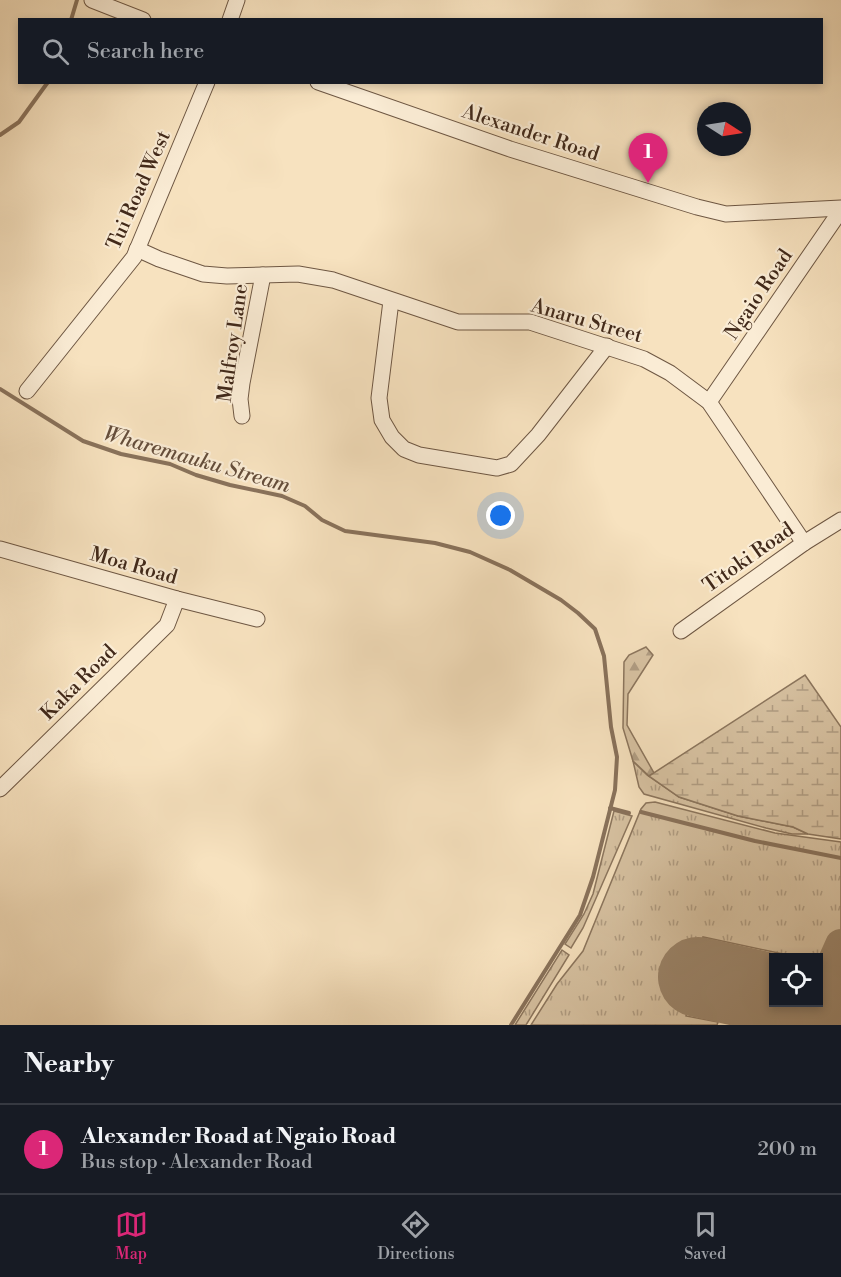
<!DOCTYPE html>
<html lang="en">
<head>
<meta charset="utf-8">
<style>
	body { margin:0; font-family:"Libre Bodoni",serif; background:#242831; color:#f1f3f6 }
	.controls { position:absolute; right:18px; bottom:18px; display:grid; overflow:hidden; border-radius:0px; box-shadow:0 3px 9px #0003 }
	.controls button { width:54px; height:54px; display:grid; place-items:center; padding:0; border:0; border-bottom:2px solid #363941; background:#171b24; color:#f1f3f6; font:30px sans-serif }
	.compass { position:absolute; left:697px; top:102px; width:54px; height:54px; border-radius:50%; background:#171b24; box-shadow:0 3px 9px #0003; rotate:102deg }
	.you { position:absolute; left:501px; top:516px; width:21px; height:21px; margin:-15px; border:4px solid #fff; border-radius:50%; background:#1a73e8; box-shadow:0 0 0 9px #1a73e833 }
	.badge { display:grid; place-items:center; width:39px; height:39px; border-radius:50%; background:#db2777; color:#fff; font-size:20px; font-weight:700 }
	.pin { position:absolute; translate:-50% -50px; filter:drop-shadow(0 2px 3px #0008) }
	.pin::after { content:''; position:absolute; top:32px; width:21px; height:18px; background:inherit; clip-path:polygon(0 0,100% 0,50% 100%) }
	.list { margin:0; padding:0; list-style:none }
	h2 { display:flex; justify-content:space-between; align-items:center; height:78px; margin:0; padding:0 24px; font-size:26px }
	h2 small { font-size:20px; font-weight:400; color:#9ea1a6 }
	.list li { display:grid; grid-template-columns:39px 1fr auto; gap:18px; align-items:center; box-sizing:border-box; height:90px; padding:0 24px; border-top:2px solid #363941 }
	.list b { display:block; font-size:22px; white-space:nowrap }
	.list p { margin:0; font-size:20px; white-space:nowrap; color:#9ea1a6 }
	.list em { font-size:20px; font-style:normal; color:#9ea1a6 }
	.icon { flex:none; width:33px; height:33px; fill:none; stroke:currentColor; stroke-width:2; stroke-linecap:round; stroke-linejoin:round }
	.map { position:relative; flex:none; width:841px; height:1025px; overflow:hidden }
	.search { position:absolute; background:#171b24; box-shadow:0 3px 9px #0003; left:18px; right:18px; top:18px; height:66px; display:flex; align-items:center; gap:15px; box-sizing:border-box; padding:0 21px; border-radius:0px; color:#9ea1a6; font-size:22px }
	.sheet { height:168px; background:#171b24 }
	nav { display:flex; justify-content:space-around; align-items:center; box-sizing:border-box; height:84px; border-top:2px solid #363941; background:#171b24; font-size:16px; color:#9ea1a6 }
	nav a { display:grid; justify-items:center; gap:3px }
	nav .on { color:#db2777 }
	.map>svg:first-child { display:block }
</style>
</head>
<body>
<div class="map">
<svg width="841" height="1025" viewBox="0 0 841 1025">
	<defs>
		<pattern id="grass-tufts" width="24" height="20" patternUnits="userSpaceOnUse" patternTransform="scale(1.5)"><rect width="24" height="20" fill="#d8c3a3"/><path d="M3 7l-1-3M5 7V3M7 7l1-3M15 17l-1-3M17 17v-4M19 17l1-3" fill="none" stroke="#b19e84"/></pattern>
		<pattern id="forest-firs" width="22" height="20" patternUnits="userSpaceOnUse" patternTransform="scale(1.5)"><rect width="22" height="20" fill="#d8c3a3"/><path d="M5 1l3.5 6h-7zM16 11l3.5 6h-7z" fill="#b19e84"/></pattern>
		<pattern id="wetland-marsh" width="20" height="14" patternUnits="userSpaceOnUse" patternTransform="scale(1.5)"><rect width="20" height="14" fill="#d8c3a3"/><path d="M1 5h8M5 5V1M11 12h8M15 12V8" fill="none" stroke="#b19e84"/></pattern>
	</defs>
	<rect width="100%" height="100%" fill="#f7e2bf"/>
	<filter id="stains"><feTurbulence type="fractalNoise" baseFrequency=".00333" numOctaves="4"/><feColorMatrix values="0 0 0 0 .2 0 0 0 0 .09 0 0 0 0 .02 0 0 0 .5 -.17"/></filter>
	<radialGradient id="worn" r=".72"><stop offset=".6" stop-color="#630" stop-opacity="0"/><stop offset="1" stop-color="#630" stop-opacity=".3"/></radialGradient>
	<!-- grass -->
	<g fill="url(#grass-tufts)" stroke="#8c765e" stroke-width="1.5">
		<polygon points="633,761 647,775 679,797 738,816 793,827 808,834 792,834 766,828 644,794 639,787"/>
		<polygon points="655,802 775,833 841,842 841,967 819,962 818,958 797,957 703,937 686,1016 718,1022 717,1025 531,1025 557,984 583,951 641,809 646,803"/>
		<polygon points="614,811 632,816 583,928 571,948 565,944 584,914 593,894"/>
		<polygon points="562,950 569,955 526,1025 515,1025"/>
	</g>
	<!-- forest -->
	<polygon fill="url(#forest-firs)" stroke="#8c765e" stroke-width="1.5" points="646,647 653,655 628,694 627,725 654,773 649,776 633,761 623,728 624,662 629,655"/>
	<!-- wetland -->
	<polygon fill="url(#wetland-marsh)" stroke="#8c765e" stroke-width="1.5" points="805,675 841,727 841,839 808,834 793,827 738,816 679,797 649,776"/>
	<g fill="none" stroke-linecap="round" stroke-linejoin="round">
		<!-- stream -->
		<g stroke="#89725b" stroke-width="4">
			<polyline points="71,20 77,0"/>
			<polyline points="0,135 19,122 48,82"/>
			<polyline points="0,389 83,441 121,454 170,464 196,475 230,485 282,496 305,506 322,520 345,531 435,543 470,552 510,570 561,600 578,613 595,629 604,656 611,727 617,757 615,790 593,877 580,915 511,1025"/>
			<polyline points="610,808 629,813"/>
			<polyline points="641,812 755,841 841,858"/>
		</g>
		<!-- taxiway -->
		<polyline stroke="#9c866c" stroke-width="32" points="824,1004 833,963 841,945"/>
		<!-- runway -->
		<g stroke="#9c866c" stroke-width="80">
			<polyline points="698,977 774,994"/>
			<polyline points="815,1002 841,1008"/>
		</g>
		<!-- minor casing -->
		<g stroke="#6e5743" stroke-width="17">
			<g id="minor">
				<polyline points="92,0 143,20"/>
				<polyline points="230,20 237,0"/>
				<polyline points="318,82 510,149 697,207 726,214 841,208"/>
				<polyline points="137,249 159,259 203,274 227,276 298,274 333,280 458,322 530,322 644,359 670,373 709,402 804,543"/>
				<polyline points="391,301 379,398 382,420 392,437 404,449 419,455 497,468 511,464 538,435 607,346"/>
				<polyline points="27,391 134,257 207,82"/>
				<polyline points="709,402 841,210"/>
				<polyline points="242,416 240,399 242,383 263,275"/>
				<polyline points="0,549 177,599 257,619"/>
				<polyline points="681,631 804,543 841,520"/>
				<polyline points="0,789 167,625 177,599"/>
			</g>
		</g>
		<!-- minor -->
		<use href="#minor" stroke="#faecd5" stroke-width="15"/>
	</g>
	<g text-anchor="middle" stroke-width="4.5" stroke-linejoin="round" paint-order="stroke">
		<!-- street labels -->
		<g font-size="20" fill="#41291a" stroke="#faecd5">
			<text transform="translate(531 132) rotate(18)" y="7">Alexander Road</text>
			<text transform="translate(138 190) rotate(-66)" y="7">Tui Road West</text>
			<text transform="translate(758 294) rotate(-56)" y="7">Ngaio Road</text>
			<text transform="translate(587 320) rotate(16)" y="7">Anaru Street</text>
			<text transform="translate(232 343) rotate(-82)" y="7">Malfroy Lane</text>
			<text transform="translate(748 557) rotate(-35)" y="7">Titoki Road</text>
			<text transform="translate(134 565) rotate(16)" y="7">Moa Road</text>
			<text transform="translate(78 682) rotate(-45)" y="7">Kaka Road</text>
		</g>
		<!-- water labels -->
		<g font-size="21" font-style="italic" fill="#654e3b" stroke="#faecd5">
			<text transform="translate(197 459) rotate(16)" y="7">Wharemauku Stream</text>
		</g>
	</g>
	<rect width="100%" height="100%" filter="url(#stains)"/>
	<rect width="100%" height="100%" fill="url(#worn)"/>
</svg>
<div class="controls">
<button><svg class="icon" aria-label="locate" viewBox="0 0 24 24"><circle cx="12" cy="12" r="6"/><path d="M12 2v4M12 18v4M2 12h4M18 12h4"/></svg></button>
</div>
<svg class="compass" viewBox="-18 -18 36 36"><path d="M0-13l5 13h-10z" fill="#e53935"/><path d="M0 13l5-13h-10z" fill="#9ea1a6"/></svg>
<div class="you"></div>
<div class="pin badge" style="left:648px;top:183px">1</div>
<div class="search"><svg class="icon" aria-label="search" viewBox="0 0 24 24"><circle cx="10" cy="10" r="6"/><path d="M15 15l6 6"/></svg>Search here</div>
</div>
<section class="sheet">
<h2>Nearby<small></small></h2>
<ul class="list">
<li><span class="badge">1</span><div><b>Alexander Road at Ngaio Road</b><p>Bus stop · Alexander Road</p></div><em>200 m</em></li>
</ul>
</section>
<nav>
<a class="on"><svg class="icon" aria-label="map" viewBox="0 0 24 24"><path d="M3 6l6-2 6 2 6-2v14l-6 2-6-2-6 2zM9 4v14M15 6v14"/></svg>Map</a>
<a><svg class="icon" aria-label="directions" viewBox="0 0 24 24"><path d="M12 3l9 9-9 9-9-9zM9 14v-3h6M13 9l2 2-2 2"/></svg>Directions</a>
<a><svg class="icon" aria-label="saved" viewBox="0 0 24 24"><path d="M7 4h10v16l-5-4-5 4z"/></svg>Saved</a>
</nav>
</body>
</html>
